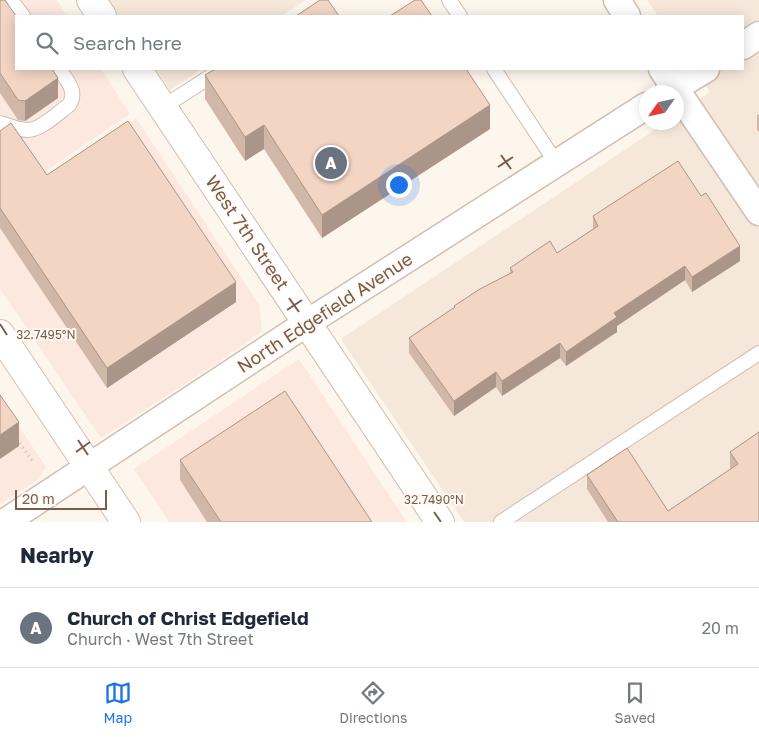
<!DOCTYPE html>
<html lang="en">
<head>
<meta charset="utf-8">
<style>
	body { margin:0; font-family:"Golos Text",sans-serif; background:#f2f2f3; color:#1f2937 }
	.compass { position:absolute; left:639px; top:85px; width:45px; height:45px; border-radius:50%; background:#fff; box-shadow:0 2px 12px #0003; rotate:236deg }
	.scale { position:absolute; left:15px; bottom:12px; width:92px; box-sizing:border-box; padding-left:5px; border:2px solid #7a5c4d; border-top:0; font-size:14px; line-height:18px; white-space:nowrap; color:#7a5c4d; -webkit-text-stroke:4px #fffaf3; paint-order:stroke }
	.you { position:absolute; left:398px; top:184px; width:18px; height:18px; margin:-12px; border:4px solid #fff; border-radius:50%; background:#1a73e8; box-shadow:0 0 0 8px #1a73e833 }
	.badge { display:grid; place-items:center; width:32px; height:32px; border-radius:50%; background:#1a73e8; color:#fff; font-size:16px; font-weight:700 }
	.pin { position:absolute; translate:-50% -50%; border:2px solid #fff; box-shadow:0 1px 5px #0006 }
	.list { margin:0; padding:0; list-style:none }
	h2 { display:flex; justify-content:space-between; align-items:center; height:65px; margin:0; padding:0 20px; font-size:21px }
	h2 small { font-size:16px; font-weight:400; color:#747a83 }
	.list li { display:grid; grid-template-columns:32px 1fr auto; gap:15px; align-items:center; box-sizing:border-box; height:80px; padding:0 20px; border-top:1px solid #e0e1e3 }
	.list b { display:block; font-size:19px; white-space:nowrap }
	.list p { margin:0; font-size:16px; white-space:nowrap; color:#747a83 }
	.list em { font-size:16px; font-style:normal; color:#747a83 }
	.icon { flex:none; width:28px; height:28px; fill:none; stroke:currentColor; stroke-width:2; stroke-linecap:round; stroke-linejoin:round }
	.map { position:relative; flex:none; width:759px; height:522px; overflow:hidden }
	.search { position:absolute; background:#fff; box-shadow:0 2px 12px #0003; left:15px; right:15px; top:15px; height:55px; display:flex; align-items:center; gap:12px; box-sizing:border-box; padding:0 18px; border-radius:0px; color:#747a83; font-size:19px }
	.sheet { height:145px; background:#fff }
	nav { display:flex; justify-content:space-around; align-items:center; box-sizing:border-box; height:70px; border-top:1px solid #e0e1e3; background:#fff; font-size:14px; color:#747a83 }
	nav a { display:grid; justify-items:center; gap:2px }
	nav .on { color:#1a73e8 }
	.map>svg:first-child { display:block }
</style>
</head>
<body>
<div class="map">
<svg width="759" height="522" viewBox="0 0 759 522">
	<rect width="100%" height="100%" fill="#fdf6ec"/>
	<!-- residential -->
	<g fill="#f5e8da">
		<polygon points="108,0 306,0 281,16 119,16"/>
		<polygon points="647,0 759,0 759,522 464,522 341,339 665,123 676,122 677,115 710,92 694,69 743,69 743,16 658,16"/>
		<polygon points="156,69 202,69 170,90"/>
	</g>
	<!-- commercial -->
	<g fill="#fde8e0">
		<polygon points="0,0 57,0 67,16 16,16 16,69 101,69 130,114 0,202"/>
		<polygon points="136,118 259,304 262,331 216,364 101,438 0,289 0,215"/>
		<polygon points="299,359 407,522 169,522 134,469"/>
		<polygon points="0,398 46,467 39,479 0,504"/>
	</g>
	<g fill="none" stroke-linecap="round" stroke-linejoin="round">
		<!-- service casing -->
		<g stroke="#d1beb0" stroke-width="16">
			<g id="service">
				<polyline points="11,0 23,16"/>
				<polyline points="449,0 460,16"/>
				<polyline points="494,69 557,164"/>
				<polyline points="163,107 222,69"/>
				<path d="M0,123C9,126 19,130 28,130C41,130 59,112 69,105C78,91 67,81 59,69"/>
				<polyline points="501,522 759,353"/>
			</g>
		</g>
		<!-- minor casing -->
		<g stroke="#d1beb0" stroke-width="29">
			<g id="minor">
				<polyline points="617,0 627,16"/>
				<polyline points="743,46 759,35"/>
				<polyline points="662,69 759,212"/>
				<polyline points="668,92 706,69"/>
				<polyline points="5,522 307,323 646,106"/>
			</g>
		</g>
		<!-- tertiary casing -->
		<g stroke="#d1beb0" stroke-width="30">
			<g id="tertiary">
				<polyline points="91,0 102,16"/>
				<polyline points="137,69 440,522"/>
			</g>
		</g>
		<!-- secondary casing -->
		<g stroke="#d6c0b0" stroke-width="30">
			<polyline id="secondary" points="0,334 126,522"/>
		</g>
		<!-- path -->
		<polyline stroke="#d9b8a5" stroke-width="3" stroke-dasharray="1 4" stroke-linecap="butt" points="17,439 32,461"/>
		<!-- service -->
		<use href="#service" stroke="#fff" stroke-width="14"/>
		<!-- minor -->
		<use href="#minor" stroke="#fff" stroke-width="26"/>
		<!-- tertiary -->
		<use href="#tertiary" stroke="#fff" stroke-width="28"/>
		<!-- secondary -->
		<use href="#secondary" stroke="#fff" stroke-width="28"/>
	</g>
	<!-- wall -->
	<g fill="#d1b7a8">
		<polygon points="0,0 58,98 25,121 18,120 0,93"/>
		<polygon points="205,75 490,129 322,238 264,149 245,161 205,99"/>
		<polygon points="759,114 759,132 757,130 757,115"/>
		<polygon points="0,131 47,175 236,302 107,388 0,228"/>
		<polygon points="593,216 740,261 692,292 685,280 617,326 617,332 566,366 560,358 502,396 496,387 454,416 409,353 409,338 454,308 454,306 510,273 510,268 557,253 593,229"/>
		<polygon points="759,432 759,522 608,522 587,489 587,475 668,511 731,469 730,467 730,452"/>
		<polygon points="180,460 372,522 207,522 180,480"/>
	</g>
	<!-- shaded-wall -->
	<g fill="#aa9588">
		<polygon points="58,78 58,98 25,121 25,101"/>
		<polygon points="490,105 490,129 322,238 322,215"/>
		<polygon points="264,125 264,149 245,161 245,137"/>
		<polygon points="740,246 740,261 692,292 692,277"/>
		<polygon points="685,266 685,280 617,326 617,332 566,366 566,352 614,313"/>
		<polygon points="236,282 236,302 107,388 107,368"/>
		<polygon points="560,343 560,358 502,396 502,381"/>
		<polygon points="496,372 496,387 454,416 454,401"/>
		<polygon points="19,422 19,446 0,459 0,435"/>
	</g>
	<!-- building -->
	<g fill="#f3d5c3" stroke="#aa9588">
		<polygon points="0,0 5,0 16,16 16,69 52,69 58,78 25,101 18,100 0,73"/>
		<polygon points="320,0 328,0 339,16 296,16"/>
		<polygon points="415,0 421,0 432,16 390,16"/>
		<polygon points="215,69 466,69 490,105 322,215 264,125 245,137 205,75"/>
		<polygon points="128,121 236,282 107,368 0,208 0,131 11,123 47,175"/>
		<polygon points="678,161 701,196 706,193 740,246 692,277 685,266 614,313 617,317 566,352 560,343 502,381 496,372 454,401 409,338 455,307 454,306 480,289 513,272 510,268 550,241 557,253 598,226 593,216"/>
		<polygon points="285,391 372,522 221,522 180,460"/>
		<polygon points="0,395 19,422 0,435"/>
		<polygon points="759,432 759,522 618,522 587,475 627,448 668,511 738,464 730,452"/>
	</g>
	<!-- ticks -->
	<path fill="none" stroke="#7a5c4d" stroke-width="2" d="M501,155L511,169M498,167L513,157M289,298L299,312M287,310L302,300M0,324L7,335M78,440L88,455M76,452L90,442M434,512L441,522"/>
	<g text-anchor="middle" stroke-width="4" stroke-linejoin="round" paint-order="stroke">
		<!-- street labels -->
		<g font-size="18" fill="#7a5c4d" stroke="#fffaf3">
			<text transform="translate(247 233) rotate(56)" y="6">West 7th Street</text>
			<text transform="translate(325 313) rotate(-33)" y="6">North Edgefield Avenue</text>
		</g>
	</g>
	<g font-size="12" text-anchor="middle" fill="#7a5c4d" stroke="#fffaf3" stroke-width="4" stroke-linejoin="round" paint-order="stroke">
		<text x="46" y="339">32.7495°N</text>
		<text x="434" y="504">32.7490°N</text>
	</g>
</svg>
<svg class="compass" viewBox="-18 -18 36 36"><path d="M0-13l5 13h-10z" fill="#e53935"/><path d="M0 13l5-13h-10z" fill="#747a83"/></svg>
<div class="scale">20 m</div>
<div class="you"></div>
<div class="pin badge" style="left:331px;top:163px;background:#6b7280">A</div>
<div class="search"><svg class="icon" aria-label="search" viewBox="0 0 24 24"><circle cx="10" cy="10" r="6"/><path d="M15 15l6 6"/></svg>Search here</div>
</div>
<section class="sheet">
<h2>Nearby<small></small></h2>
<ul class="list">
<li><span class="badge" style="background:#6b7280">A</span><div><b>Church of Christ Edgefield</b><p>Church · West 7th Street</p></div><em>20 m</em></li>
</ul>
</section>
<nav>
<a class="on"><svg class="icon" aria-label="map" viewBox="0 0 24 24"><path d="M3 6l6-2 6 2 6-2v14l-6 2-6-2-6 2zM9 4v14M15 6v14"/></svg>Map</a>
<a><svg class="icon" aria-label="directions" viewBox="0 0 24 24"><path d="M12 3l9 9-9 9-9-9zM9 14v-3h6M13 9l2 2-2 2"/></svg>Directions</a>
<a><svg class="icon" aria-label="saved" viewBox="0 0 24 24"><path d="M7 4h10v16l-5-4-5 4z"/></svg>Saved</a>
</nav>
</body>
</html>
